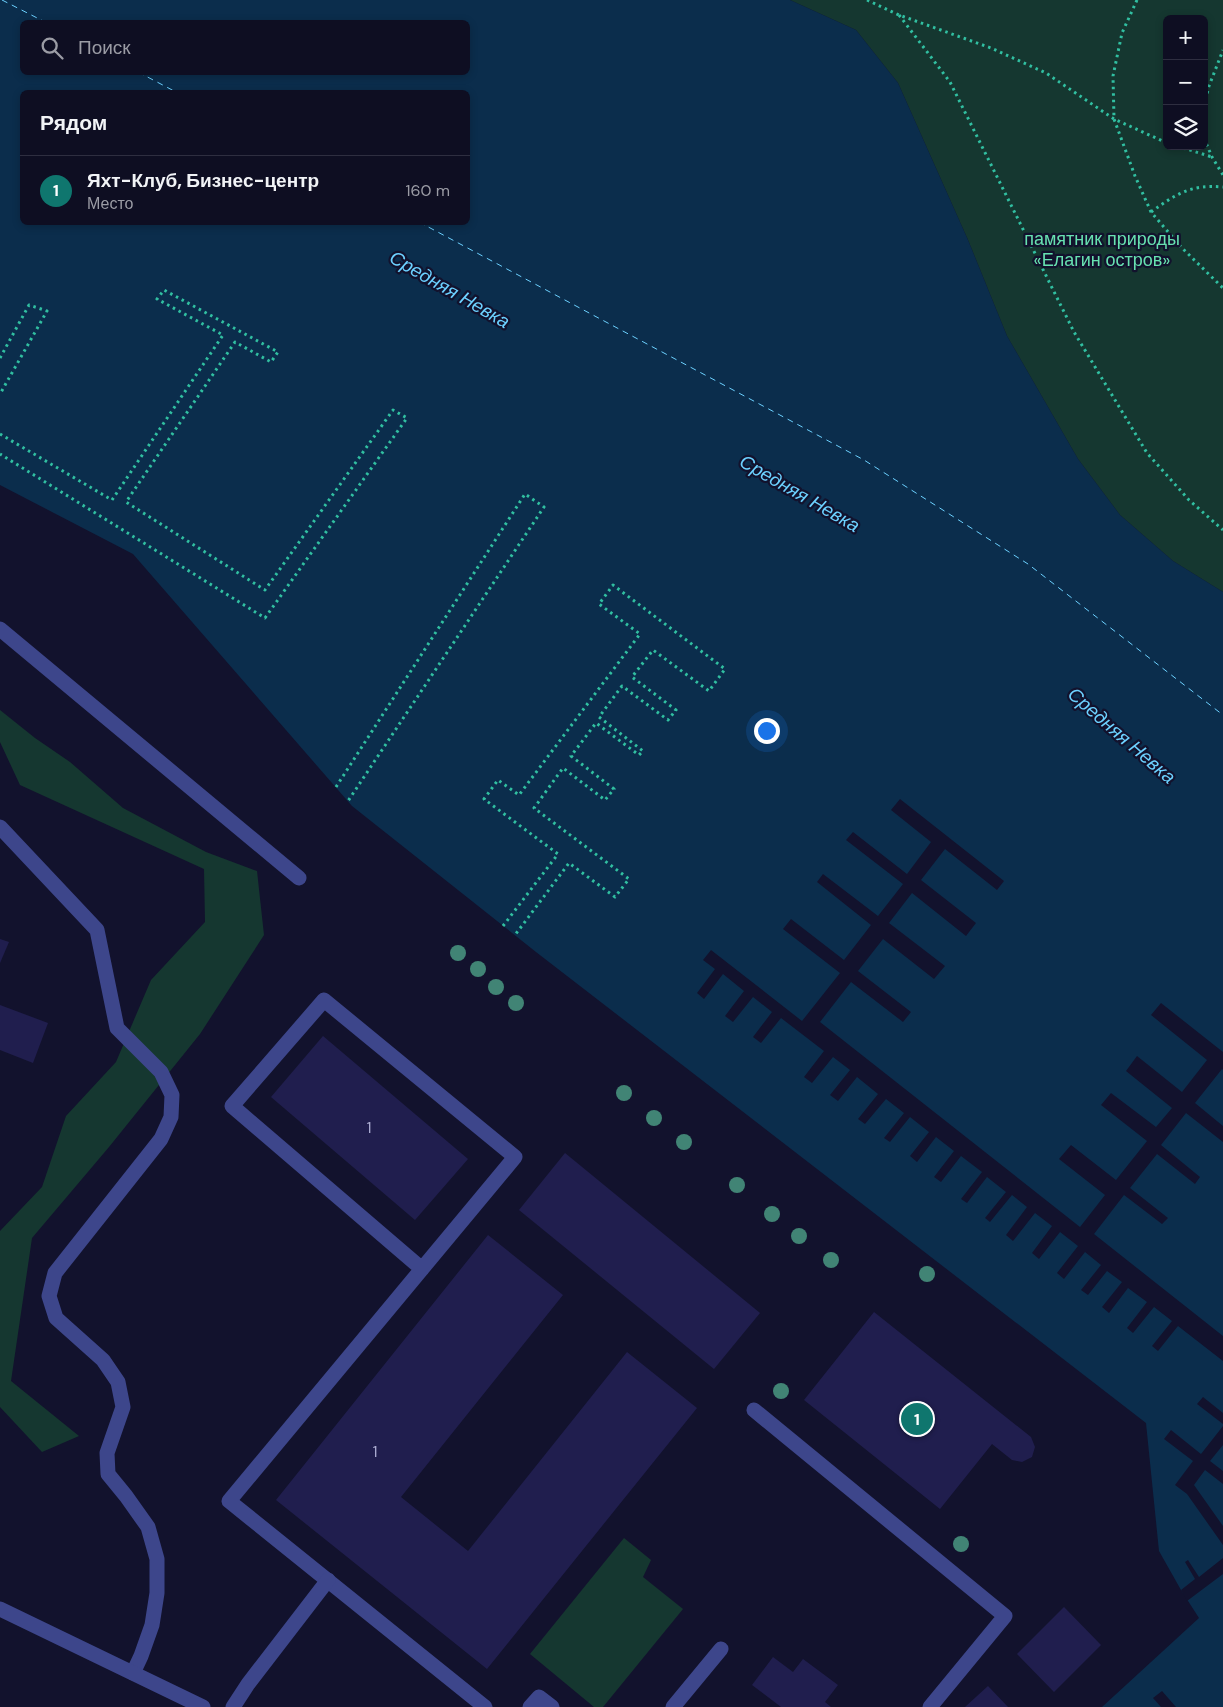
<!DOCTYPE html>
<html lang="ru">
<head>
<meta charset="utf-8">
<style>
	body { margin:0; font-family:"DM Sans",sans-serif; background:#17172a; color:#f1f3f6 }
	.controls { position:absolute; right:15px; top:15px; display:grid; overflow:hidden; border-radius:8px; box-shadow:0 2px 8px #0003 }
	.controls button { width:45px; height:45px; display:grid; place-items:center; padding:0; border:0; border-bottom:1px solid #2e2e40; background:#0e0e22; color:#f1f3f6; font:25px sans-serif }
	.you { position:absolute; left:766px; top:730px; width:18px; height:18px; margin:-12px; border:4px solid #fff; border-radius:50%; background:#1a73e8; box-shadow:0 0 0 8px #1a73e833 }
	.badge { display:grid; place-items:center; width:32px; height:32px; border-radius:50%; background:#0f766e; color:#fff; font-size:16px; font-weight:700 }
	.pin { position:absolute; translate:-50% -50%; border:2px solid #fff; box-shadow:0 1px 5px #0006 }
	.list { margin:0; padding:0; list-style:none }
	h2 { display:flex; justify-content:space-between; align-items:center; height:65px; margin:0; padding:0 20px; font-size:21px }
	h2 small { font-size:16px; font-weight:400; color:#9b9ca5 }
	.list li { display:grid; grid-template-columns:32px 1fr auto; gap:15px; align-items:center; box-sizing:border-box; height:70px; padding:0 20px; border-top:1px solid #2e2e40 }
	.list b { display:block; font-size:19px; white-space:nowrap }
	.list p { margin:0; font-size:16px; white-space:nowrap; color:#9b9ca5 }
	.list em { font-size:16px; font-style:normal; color:#9b9ca5 }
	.icon { flex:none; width:28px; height:28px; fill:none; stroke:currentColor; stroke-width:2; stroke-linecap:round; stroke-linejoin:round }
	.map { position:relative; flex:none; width:1223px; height:1707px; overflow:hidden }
	.search { position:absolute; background:#0e0e22; box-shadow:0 2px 8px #0003; left:20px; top:20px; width:450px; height:55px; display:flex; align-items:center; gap:12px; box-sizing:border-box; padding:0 18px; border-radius:8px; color:#9b9ca5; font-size:19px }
	.panel { position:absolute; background:#0e0e22; box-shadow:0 2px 8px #0003; left:20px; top:90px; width:450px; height:135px; border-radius:8px }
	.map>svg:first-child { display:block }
</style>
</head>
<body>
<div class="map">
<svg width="1223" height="1707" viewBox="0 0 1223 1707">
	<rect width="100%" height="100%" fill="#12122d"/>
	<!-- green -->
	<g fill="#153730" fill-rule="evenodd">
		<path d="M790,0H1223V592L1173,561L1120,515L1078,459L1007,336L968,240L898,83L856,30ZM1167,19H1204V146H1167Z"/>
		<polygon points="0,710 35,738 70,762 123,808 206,852 257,871 264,935 200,1034 109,1147 32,1238 11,1381 79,1436 42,1452 0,1407 0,1231 42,1187 66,1116 116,1062 151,980 205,922 204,869 20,785 0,742"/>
		<polygon points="624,1538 651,1560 643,1577 683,1609 603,1707 594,1707 530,1654"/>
	</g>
	<!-- water -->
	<path fill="#0b2d4c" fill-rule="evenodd" d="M0,0H790L856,30L898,83L968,240L1007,336L1078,459L1120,515L1173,561L1223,592V1707H1102L1199,1618L1181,1590L1159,1551L1146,1423L536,952L352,806L133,554L0,485ZM22,22H468V72H22ZM22,92H468V222H22Z"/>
	<!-- pier -->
	<g fill="#12122d">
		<polygon points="900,799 1004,881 997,890 945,849 921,880 976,923 966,936 912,893 889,923 945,966 934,979 883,939 858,971 911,1012 903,1022 851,982 820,1022 1080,1227 1105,1195 1059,1159 1071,1145 1116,1180 1147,1141 1101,1105 1111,1093 1156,1127 1172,1108 1126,1071 1137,1056 1182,1092 1207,1060 1151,1015 1161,1003 1223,1052 1223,1070 1222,1069 1195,1103 1223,1126 1223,1142 1186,1113 1161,1145 1200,1177 1195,1184 1157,1154 1130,1188 1168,1218 1162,1224 1124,1195 1094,1234 1223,1336 1223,1361 1178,1326 1158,1351 1152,1346 1172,1321 1154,1307 1133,1333 1127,1328 1147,1302 1128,1288 1109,1313 1102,1307 1122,1282 1107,1271 1088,1295 1081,1290 1101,1265 1085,1252 1064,1279 1057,1273 1078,1246 1060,1232 1039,1259 1032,1253 1052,1226 1035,1213 1013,1241 1006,1235 1027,1207 1012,1195 990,1222 985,1218 1006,1192 987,1177 967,1203 961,1199 982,1172 961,1156 941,1182 934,1177 954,1151 936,1137 917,1162 910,1156 929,1132 910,1117 890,1142 884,1138 904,1113 886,1099 865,1124 858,1119 878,1094 857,1077 838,1101 830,1095 850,1070 833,1057 812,1083 804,1077 824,1051 781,1018 761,1043 753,1037 772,1012 753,997 733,1022 725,1016 744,991 723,974 704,999 697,993 715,969 703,960 711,950 802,1021 840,973 783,929 791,919 844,960 871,925 817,882 823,874 878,916 903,884 846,840 853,832 907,874 931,842 891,810"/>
		<polygon points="1203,1397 1223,1413 1223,1424 1197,1404"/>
		<polygon points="1223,1426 1223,1445 1210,1461 1223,1471 1223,1484 1205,1470 1194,1485 1223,1526 1223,1545 1187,1494 1175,1485 1193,1461 1164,1439 1171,1430 1201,1454"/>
		<polygon points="1223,1558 1223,1574 1187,1601 1181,1590 1195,1579 1185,1562 1188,1560 1199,1577"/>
		<polygon points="1162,1691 1176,1707 1161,1707 1153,1698"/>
	</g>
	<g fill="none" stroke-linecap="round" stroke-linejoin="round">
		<!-- ferry -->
		<g stroke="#6cd1ff" stroke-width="1" stroke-dasharray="6 5" stroke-linecap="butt">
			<polyline points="2,0 45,22"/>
			<polyline points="138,72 176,92"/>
			<polyline points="419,222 864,460 1028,564 1223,715"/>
		</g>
	</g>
	<!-- building -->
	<g fill="#201e4e">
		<polygon points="0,939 9,942 0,963"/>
		<polygon points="0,1005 48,1023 33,1063 0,1050"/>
		<polygon points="323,1036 468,1159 415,1220 271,1097"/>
		<polygon points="565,1153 760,1313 714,1369 519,1210"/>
		<polygon points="488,1235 563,1295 401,1497 468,1551 627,1352 697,1408 487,1669 276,1500"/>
		<polygon points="874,1312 1031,1437 1035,1447 1032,1457 1022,1462 1012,1460 992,1444 940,1509 804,1400"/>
		<polygon points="1064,1607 1101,1645 1054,1692 1017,1654"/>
		<polygon points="773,1657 793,1672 803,1659 838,1685 825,1702 831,1707 781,1707 752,1685"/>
		<polygon points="988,1686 1008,1707 965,1707"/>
	</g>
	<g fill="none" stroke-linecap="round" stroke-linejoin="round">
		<!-- path -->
		<g stroke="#31bfa1" stroke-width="3" stroke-dasharray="2.5 4" stroke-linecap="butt">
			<polyline points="867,0 899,15 991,48 1046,73 1114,119 1167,143"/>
			<polyline points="1137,0 1122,33 1113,76 1114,119 1135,176 1151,212 1182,248 1223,288"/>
			<polyline points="899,15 950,82 1074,332 1147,453 1189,500 1223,530"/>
			<polyline points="1204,106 1209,86 1223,50"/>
			<polyline points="1204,138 1212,157 1223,175"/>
			<polyline points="1177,146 1212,157"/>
			<path d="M1151,212C1176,194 1191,184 1223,187"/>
			<polyline points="0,358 29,305 47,311 0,394"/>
			<polyline points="0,434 112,500 223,335 157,299 164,290 278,352 271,362 235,342 126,502 265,590 393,410 407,418 265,618 0,454"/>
			<polyline points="336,787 525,494 544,507 348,801"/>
			<polyline points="503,926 558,854 484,799 498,780 519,795 640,634 599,604 613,585 725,669 709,691 653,650 632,677 676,710 668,720 622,686 599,717 643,751 639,755 596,723 571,756 614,789 605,800 563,768 534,808 629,879 615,897 569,863 515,935"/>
		</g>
		<!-- minor -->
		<g stroke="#3d468b" stroke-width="15">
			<polyline points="0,629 299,878"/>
			<polyline points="0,827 97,930 117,1028 161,1072 172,1095 171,1117 161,1139 55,1273 49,1296 56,1318 103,1360 118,1382 123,1407 107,1453 108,1474 126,1496 148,1527 157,1559 157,1593 152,1625 141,1656 133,1673"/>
			<polyline points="422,1269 232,1106 324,1000 515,1157 229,1501 485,1707"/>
			<polyline points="754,1410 1005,1616 930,1707"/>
			<polyline points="0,1609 203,1707"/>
			<polyline points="233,1707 248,1684 328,1580"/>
			<polyline points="530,1707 539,1697 552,1707"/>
			<polyline points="673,1707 721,1649"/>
		</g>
	</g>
	<!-- trees -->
	<g fill="#418475">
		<circle cx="458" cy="953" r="8"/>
		<circle cx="478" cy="969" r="8"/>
		<circle cx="496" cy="987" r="8"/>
		<circle cx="516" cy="1003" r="8"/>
		<circle cx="624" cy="1093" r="8"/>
		<circle cx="654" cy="1118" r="8"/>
		<circle cx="684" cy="1142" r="8"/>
		<circle cx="737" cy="1185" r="8"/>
		<circle cx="772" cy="1214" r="8"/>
		<circle cx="799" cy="1236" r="8"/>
		<circle cx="831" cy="1260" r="8"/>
		<circle cx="927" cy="1274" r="8"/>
		<circle cx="781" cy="1391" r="8"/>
		<circle cx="961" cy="1544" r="8"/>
	</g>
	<g text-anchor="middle" stroke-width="4.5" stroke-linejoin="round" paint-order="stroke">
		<!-- number labels -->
		<g font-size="15" fill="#aeafd3">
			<text x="369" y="1133">1</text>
			<text x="375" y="1457">1</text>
		</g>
		<!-- park labels -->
		<g font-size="18" fill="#67e1b0" stroke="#12122d">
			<text x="1102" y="245">памятник природы<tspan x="1102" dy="21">«Елагин остров»</tspan></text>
		</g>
		<!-- water labels -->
		<g font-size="19" font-style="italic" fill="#6cd1ff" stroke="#12122d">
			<text transform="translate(450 289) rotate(30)" y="7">Средняя Невка</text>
			<text transform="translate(800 493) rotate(30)" y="7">Средняя Невка</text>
			<text transform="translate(1122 735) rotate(41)" y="7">Средняя Невка</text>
		</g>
	</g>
</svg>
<div class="controls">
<button>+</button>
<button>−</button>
<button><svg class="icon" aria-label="layers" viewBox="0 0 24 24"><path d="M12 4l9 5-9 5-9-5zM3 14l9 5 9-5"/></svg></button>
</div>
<div class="you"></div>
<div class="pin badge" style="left:917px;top:1419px">1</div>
<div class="search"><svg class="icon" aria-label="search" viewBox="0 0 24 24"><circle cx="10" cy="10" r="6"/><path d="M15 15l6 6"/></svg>Поиск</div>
<section class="panel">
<h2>Рядом<small></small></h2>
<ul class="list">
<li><span class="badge">1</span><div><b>Яхт-Клуб, Бизнес-центр</b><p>Место</p></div><em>160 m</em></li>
</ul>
</section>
</div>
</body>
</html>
